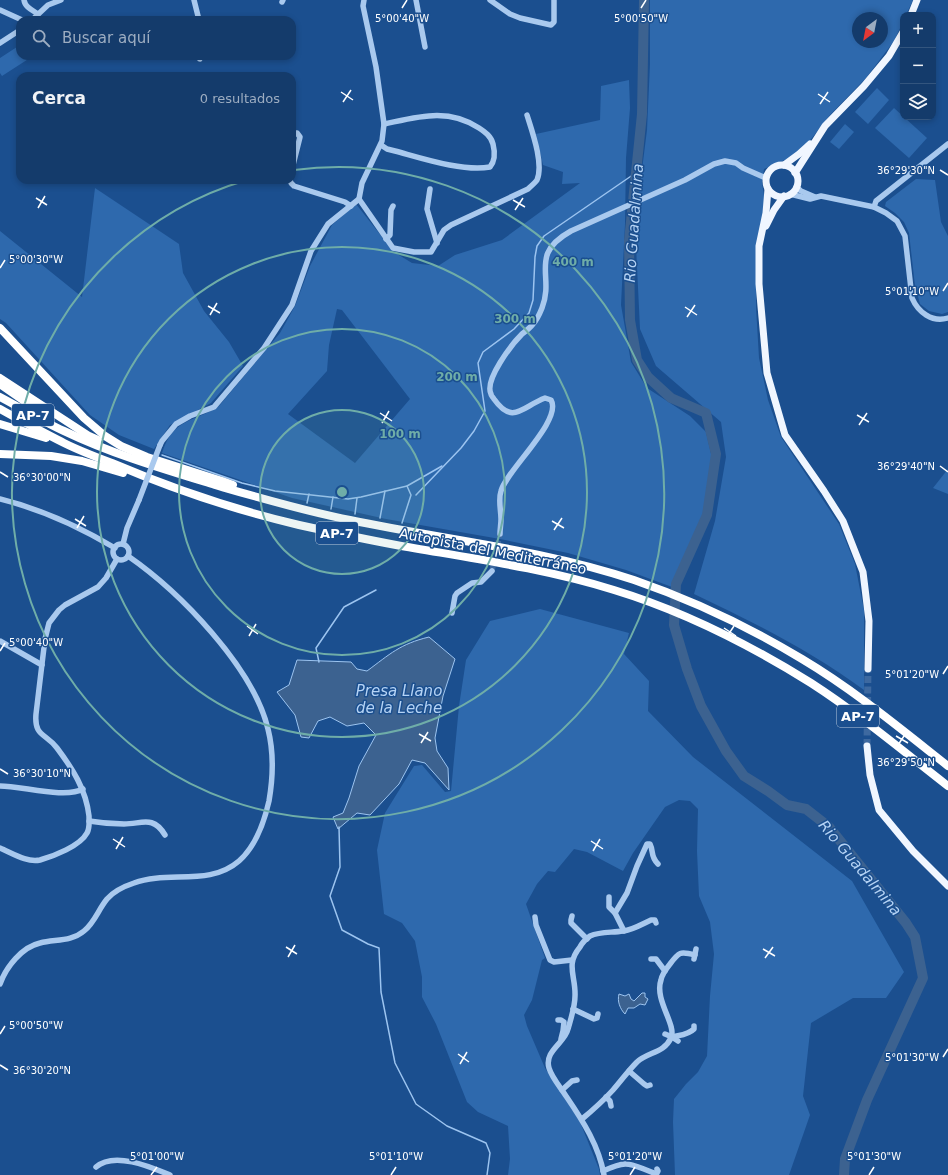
<!DOCTYPE html>
<html lang="es">
<head>
<meta charset="utf-8">
<style>
	body { margin:0; font-family:"DejaVu Sans",sans-serif; background:#214673; color:#f1f3f6 }
	.controls { position:absolute; right:12px; top:12px; display:grid; overflow:hidden; border-radius:8px; box-shadow:0 2px 6px #0003 }
	.controls button { width:36px; height:36px; display:grid; place-items:center; padding:0; border:0; border-bottom:1px solid #33557e; background:#143b6b; color:#f1f3f6; font:20px sans-serif }
	.compass { position:absolute; left:852px; top:12px; width:36px; height:36px; border-radius:50%; background:#143b6b; box-shadow:0 2px 6px #0003; rotate:212deg }
	.list { margin:0; padding:0; list-style:none }
	h2 { display:flex; justify-content:space-between; align-items:center; height:52px; margin:0; padding:0 16px; font-size:17px }
	h2 small { font-size:13px; font-weight:400; color:#9dadc1 }
	.icon { flex:none; width:22px; height:22px; fill:none; stroke:currentColor; stroke-width:2; stroke-linecap:round; stroke-linejoin:round }
	.map { position:relative; flex:none; width:948px; height:1175px; overflow:hidden }
	.search { position:absolute; background:#143b6b; box-shadow:0 2px 6px #0003; left:16px; top:16px; width:280px; height:44px; display:flex; align-items:center; gap:10px; box-sizing:border-box; padding:0 14px; border-radius:12px; color:#9dadc1; font-size:15px }
	.panel { position:absolute; background:#143b6b; box-shadow:0 2px 6px #0003; left:16px; top:72px; width:280px; height:112px; border-radius:12px }
	.map>svg:first-child { display:block }
</style>
</head>
<body>
<div class="map">
<svg width="948" height="1175" viewBox="0 0 948 1175">
	<rect width="100%" height="100%" fill="#1b4f8f"/>
	<!-- green -->
	<g fill="#2e69ad" fill-rule="evenodd">
		<path d="M650,0H913L906,15H903V22L894,41L866,78L830,115L808,143L794,156L764,169L762,183L765,201L756,253V307L759,358L768,400L781,437L839,524L855,564L864,610V690C811,651 753,622 694,594L715,521L726,457L721,422L656,366L640,329L635,225L647,130L650,64ZM858,18H882V42H858Z"/>
		<polygon points="20,45 20,56 33,56 2,76 0,73 0,58"/>
		<path d="M629,80L630,108L626,158L625,224L621,305L631,362L647,388L690,416L706,432L712,458L704,512L672,587L626,570L568,553L500,539L386,519L292,498L162,453C173,418 193,423 219,406L280,333L295,306L310,266L332,225L356,204L394,252L412,263L438,266L455,255L502,240L580,183L562,184L563,172L543,165L536,134L600,120L601,86ZM337,309L342,310L410,399L355,463L288,414L327,371L329,345Z"/>
		<polygon points="877,88 889,100 868,124 855,112"/>
		<polygon points="894,108 927,138 909,158 875,128"/>
		<polygon points="845,124 854,132 839,149 830,142"/>
		<polygon points="916,179 935,180 941,222 948,236 948,312 942,314 929,311 920,304 915,286 909,233 904,222 895,213 885,206 886,202"/>
		<polygon points="95,188 179,244 183,273 204,311 229,342 243,366 211,403 170,425 154,449 119,435 90,415 6,323 0,319 0,231 82,297"/>
		<polygon points="948,469 948,494 933,488"/>
		<polygon points="540,609 629,633 624,654 649,681 648,711 693,757 852,881 904,972 886,998 853,998 811,1023 803,1096 810,1115 789,1175 675,1175 673,1122 674,1099 686,1084 698,1072 707,1056 710,996 714,954 710,922 699,896 697,851 698,809 690,801 679,800 665,807 633,853 623,871 587,852 574,849 555,872 548,871 537,884 526,904 545,958 542,960 532,1000 524,1015 527,1026 545,1068 580,1122 599,1169 600,1175 508,1175 510,1159 508,1126 478,1112 467,1102 436,1024 422,997 422,977 415,941 402,923 384,914 377,850 385,813 414,766 422,765 445,792 451,791 459,706 466,660 490,621"/>
	</g>
	<!-- water -->
	<g fill="#3c6290" stroke="#9cc4f0">
		<path d="M429,637L455,659L443,696L435,738L437,751L448,768L449,790L425,763L412,760L399,784L370,815L357,813L338,829L333,817L343,813L349,798L359,766L376,735L364,723L347,726L330,717L318,721L309,738L301,737L295,715L277,692L289,685L297,660L351,662L357,669L367,671C390,654 400,644 429,637Z"/>
		<path d="M642,993H645V997L648,999L645,1005L640,1004L634,1008H628L625,1014C620,1009 617,1001 619,994L625,996L629,994L631,999L634,1001Z"/>
	</g>
	<g fill="none" stroke-linecap="round" stroke-linejoin="round">
		<!-- stream -->
		<g stroke="#9cc4f0" stroke-width="1.5">
			<polyline points="162,455 242,483 275,491 348,499 361,497 407,486 442,466"/>
			<polyline points="416,495 461,448 474,431 485,411 478,363 483,352 514,329 529,313 533,300 535,257 537,246 544,236 637,172"/>
			<polyline points="307,503 309,494"/>
			<polyline points="331,509 333,497"/>
			<polyline points="355,514 357,498"/>
			<polyline points="380,518 385,491"/>
			<polyline points="402,523 411,495 407,486"/>
			<polyline points="319,662 316,648 344,607 376,590"/>
			<polyline points="339,827 340,867 330,896 342,930 368,944 379,948 381,992 395,1063 416,1104 447,1126 486,1143 490,1153 487,1175"/>
		</g>
		<!-- river -->
		<polyline stroke="#3c6290" stroke-width="10" points="644,0 642,114 629,241 630,320 637,360 648,377 671,398 706,413 716,454 707,515 676,584 674,625 687,669 701,706 726,751 744,776 768,791 787,805 806,809 829,827 906,923 915,937 923,978 867,1100 845,1159 844,1175"/>
		<!-- minor-tunnel -->
		<polyline stroke="#3d69a0" stroke-width="5.5" stroke-dasharray="5.5 3" stroke-linecap="butt" points="492,571 500,534"/>
		<!-- major-tunnel -->
		<polyline stroke="#3d69a0" stroke-width="7" stroke-dasharray="7 3.5" stroke-linecap="butt" points="867,746 868,669"/>
		<!-- minor -->
		<g stroke="#a9c9ee" stroke-width="5.5">
			<path d="M24,0C25,7 32,10 38,14"/>
			<polyline points="194,0 199,20"/>
			<polyline points="416,0 425,47"/>
			<polyline points="490,0 510,14 520,18 551,25 554,22 554,0"/>
			<polyline points="282,2 283,0"/>
			<polyline points="0,10 22,20"/>
			<polyline points="32,20 48,5 61,0"/>
			<polyline points="0,43 20,30"/>
			<polyline points="200,59 201,56"/>
			<polyline points="292,133 297,133 300,137 292,169"/>
			<path d="M381,145L387,149L395,151C421,158 463,172 490,167C495,161 495,152 493,144C491,136 485,132 479,128C448,107 417,117 384,124"/>
			<polyline points="290,180 291,183 294,186 345,202 351,206"/>
			<polyline points="796,187 801,191 815,197"/>
			<polyline points="430,189 427,209 437,243"/>
			<path d="M790,194L810,199L821,196L874,207L886,213L897,221L905,236L912,298C918,312 932,323 948,318"/>
			<path d="M359,199L393,248L414,252H431L444,230L451,225L528,189C531,186 535,183 537,180C544,164 532,131 527,115"/>
			<polyline points="874,207 876,201 948,144"/>
			<polyline points="386,239 390,235 391,210 393,206"/>
			<polyline points="160,445 162,441 176,424 190,416 214,407 264,348 292,305 311,251 328,224 359,199 362,183 382,141 384,124 376,67 363,6 364,0"/>
			<path d="M0,499C41,509 78,526 115,548"/>
			<path d="M500,534C500,529 501,524 501,519C501,510 498,500 501,491C506,471 563,420 551,400L545,398C523,406 513,426 494,399C493,397 491,396 491,394C484,380 512,344 522,334C526,331 530,328 533,324C537,320 540,313 542,308C555,275 528,255 571,231L685,180L714,164L725,161L736,163L743,168L766,178"/>
			<polyline points="123,544 127,528 139,500"/>
			<circle cx="121" cy="552" r="8"/>
			<polyline points="452,613 455,596 457,593 472,583 481,582 492,571"/>
			<polyline points="0,641 42,665"/>
			<path d="M0,786C22,786 65,799 83,789"/>
			<path d="M89,821C101,823 112,824 124,824C142,824 153,815 165,835"/>
			<path d="M0,848C12,853 27,863 40,860C54,856 80,846 87,833C90,828 89,821 89,816C86,789 72,768 57,748C46,733 34,737 36,714L45,639L49,623L59,610L65,605L98,587L106,578L117,559"/>
			<polyline points="609,897 609,907 615,913"/>
			<polyline points="572,916 571,920 571,923 587,939"/>
			<polyline points="535,917 536,925 550,960 554,962 572,960"/>
			<path d="M624,931L615,913L627,893L637,866L647,844H650C654,852 650,856 658,864"/>
			<polyline points="651,959 656,959 665,971"/>
			<polyline points="694,959 696,949"/>
			<path d="M0,984C6,967 22,947 40,943C55,939 71,942 84,931C95,922 98,910 107,899C113,892 125,886 134,883C168,870 209,887 239,861C256,846 264,823 269,801C273,778 274,753 268,729C253,667 180,592 128,556"/>
			<polyline points="573,1009 594,1019 597,1018 598,1014"/>
			<polyline points="558,1020 561,1020 564,1022 563,1031 561,1039"/>
			<polyline points="665,1034 672,1037 678,1041"/>
			<path d="M672,1037C680,1035 688,1035 694,1029V1026"/>
			<polyline points="629,1071 644,1084 647,1086 650,1085"/>
			<polyline points="562,1090 572,1081 577,1080"/>
			<polyline points="606,1097 610,1101 611,1106"/>
			<path d="M582,1119C593,1110 603,1101 613,1090C621,1081 628,1071 637,1062C648,1052 664,1053 671,1038C677,1025 654,1000 661,980C662,974 666,969 670,964C679,952 680,951 695,955"/>
			<path d="M96,1167C114,1151 151,1167 170,1175"/>
			<path d="M603,1171C629,1159 629,1164 654,1173H657L658,1171L657,1169"/>
			<path d="M604,1175C599,1146 583,1121 566,1096C561,1088 552,1078 549,1068C544,1051 565,1043 568,1029C571,1018 575,1007 575,996C576,976 565,965 580,947C582,943 586,939 590,936C601,931 612,933 623,931C633,930 642,924 651,920H655L656,923"/>
		</g>
		<!-- major -->
		<g stroke="#f0f6ff" stroke-width="7">
			<polyline points="911,15 917,0"/>
			<polyline points="784,165 799,154 810,144"/>
			<circle cx="782" cy="181" r="16"/>
			<polyline points="795,173 825,126 864,86 889,56 903,32"/>
			<polyline points="768,189 766,213 759,246 759,284 767,373 785,435 824,491 843,521 863,572 869,621 868,669"/>
			<polyline points="766,226 774,210 784,196"/>
			<polyline points="867,746 870,775 879,810 913,851 948,886"/>
		</g>
		<!-- highway -->
		<g stroke="#fff" stroke-width="8">
			<polyline points="0,328 84,418 105,436 121,446 147,457 222,481 233,485"/>
			<polyline points="0,378 89,436 98,440"/>
			<polyline points="0,384 30,405 43,417"/>
			<path d="M0,397C21,408 42,421 64,431C112,454 163,469 215,485C260,498 304,511 350,520C445,540 541,549 634,580C692,600 749,627 802,659C854,690 901,729 948,766"/>
			<path d="M0,409C21,421 43,432 64,443C80,451 96,457 112,463C173,489 235,510 299,525C331,532 364,539 396,545C469,558 543,568 614,590C683,611 750,645 811,683C859,714 903,751 948,786"/>
			<polyline points="0,424 46,438"/>
			<polyline points="0,454 51,456 82,461 123,473"/>
		</g>
		<!-- minor-bridge -->
		<polyline stroke="#a9c9ee" stroke-width="5.5" points="139,500 160,445"/>
	</g>
	<!-- ticks -->
	<path fill="none" stroke="#fff" stroke-width="1.5" d="M402,8L407,0M641,8L646,0M341,92L353,100M818,94L830,102M343,102L351,90M820,104L828,92M940,170L948,175M36,198L47,205M513,200L525,207M38,208L45,196M515,210L523,198M0,268L5,260M943,291L948,283M208,306L220,313M685,307L697,315M210,315L217,303M687,317L695,305M380,413L392,421M857,415L869,422M382,423L389,411M859,425L867,413M940,466L948,472M0,472L8,477M75,519L86,526M552,521L564,528M77,528L84,516M554,530L562,518M247,626L258,634M724,628L736,636M249,636L256,624M726,638L734,626M0,651L5,643M943,674L948,666M419,734L431,741M896,736L908,743M421,743L428,732M898,745L906,733M940,763L948,768M0,769L8,774M113,839L125,847M591,841L603,849M116,849L123,837M593,851L600,839M286,947L297,954M763,949L775,956M288,957L295,945M765,958L773,947M0,1034L5,1026M458,1054L469,1062M943,1057L948,1049M460,1064L467,1052M0,1065L8,1070M151,1175L157,1167M391,1175L396,1167M630,1175L635,1167M869,1175L874,1167"/>
	<!-- distance rings -->
	<circle cx="342" cy="492" r="82" fill="#6fada8" fill-opacity=".12"/>
	<g fill="none" stroke="#6fada8" stroke-width="2">
		<circle cx="342" cy="492" r="82"/>
		<circle cx="342" cy="492" r="163"/>
		<circle cx="342" cy="492" r="245"/>
		<path d="M294 170A326 326 0 1 1 247 180"/>
	</g>
	<g text-anchor="middle" stroke-width="3" stroke-linejoin="round" paint-order="stroke">
		<!-- shield labels -->
		<g fill="#1b4f8f" stroke="#bbcadd" stroke-width="1">
			<rect x="12" y="404" width="42" height="22" rx="3"/>
			<rect x="316" y="522" width="42" height="22" rx="3"/>
			<rect x="837" y="705" width="42" height="22" rx="3"/>
		</g>
		<g font-size="13" font-weight="bold" fill="#fff">
			<text x="33" y="420">AP-7</text>
			<text x="337" y="538">AP-7</text>
			<text x="858" y="721">AP-7</text>
		</g>
		<!-- street labels -->
		<g font-size="14" fill="#fff" stroke="#1b4f8f">
			<text transform="translate(493 551) rotate(11)" y="5">Autopista del Mediterráneo</text>
		</g>
		<!-- water labels -->
		<g font-size="15" font-style="italic" fill="#b5d3f5" stroke="#1b4f8f">
			<text transform="translate(634 223) rotate(-86)" y="5">Rio Guadalmina</text>
			<text x="399" y="696">Presa Llano<tspan x="399" dy="17">de la Leche</tspan></text>
			<text transform="translate(860 868) rotate(50)" y="5">Rio Guadalmina</text>
		</g>
	</g>
	<g font-size="10" text-anchor="middle" fill="#fff" stroke="#1b4f8f" stroke-width="3" stroke-linejoin="round" paint-order="stroke">
		<text x="402" y="22">5°00'40"W</text>
		<text x="641" y="22">5°00'50"W</text>
		<text x="906" y="174">36°29'30"N</text>
		<text x="36" y="263">5°00'30"W</text>
		<text x="912" y="295">5°01'10"W</text>
		<text x="906" y="470">36°29'40"N</text>
		<text x="42" y="481">36°30'00"N</text>
		<text x="36" y="646">5°00'40"W</text>
		<text x="912" y="678">5°01'20"W</text>
		<text x="906" y="766">36°29'50"N</text>
		<text x="42" y="777">36°30'10"N</text>
		<text x="36" y="1029">5°00'50"W</text>
		<text x="912" y="1061">5°01'30"W</text>
		<text x="42" y="1074">36°30'20"N</text>
		<text x="157" y="1160">5°01'00"W</text>
		<text x="396" y="1160">5°01'10"W</text>
		<text x="635" y="1160">5°01'20"W</text>
		<text x="874" y="1160">5°01'30"W</text>
	</g>
	<circle cx="342" cy="492" r="6" fill="#6fada8" stroke="#1b4f8f" stroke-width="2"/>
	<g font-size="12" text-anchor="middle" font-weight="bold" fill="#6fada8" stroke="#1b4f8f" stroke-width="3" stroke-linejoin="round" paint-order="stroke">
		<text x="573" y="266">400 m</text>
		<text x="515" y="323">300 m</text>
		<text x="457" y="381">200 m</text>
		<text x="400" y="438">100 m</text>
	</g>
</svg>
<div class="controls">
<button>+</button>
<button>−</button>
<button><svg class="icon" aria-label="layers" viewBox="0 0 24 24"><path d="M12 4l9 5-9 5-9-5zM3 14l9 5 9-5"/></svg></button>
</div>
<svg class="compass" viewBox="-18 -18 36 36"><path d="M0-13l5 13h-10z" fill="#e53935"/><path d="M0 13l5-13h-10z" fill="#9dadc1"/></svg>
<div class="search"><svg class="icon" aria-label="search" viewBox="0 0 24 24"><circle cx="10" cy="10" r="6"/><path d="M15 15l6 6"/></svg>Buscar aquí</div>
<section class="panel">
<h2>Cerca<small>0 resultados</small></h2>
<ul class="list">
</ul>
</section>
</div>
</body>
</html>
